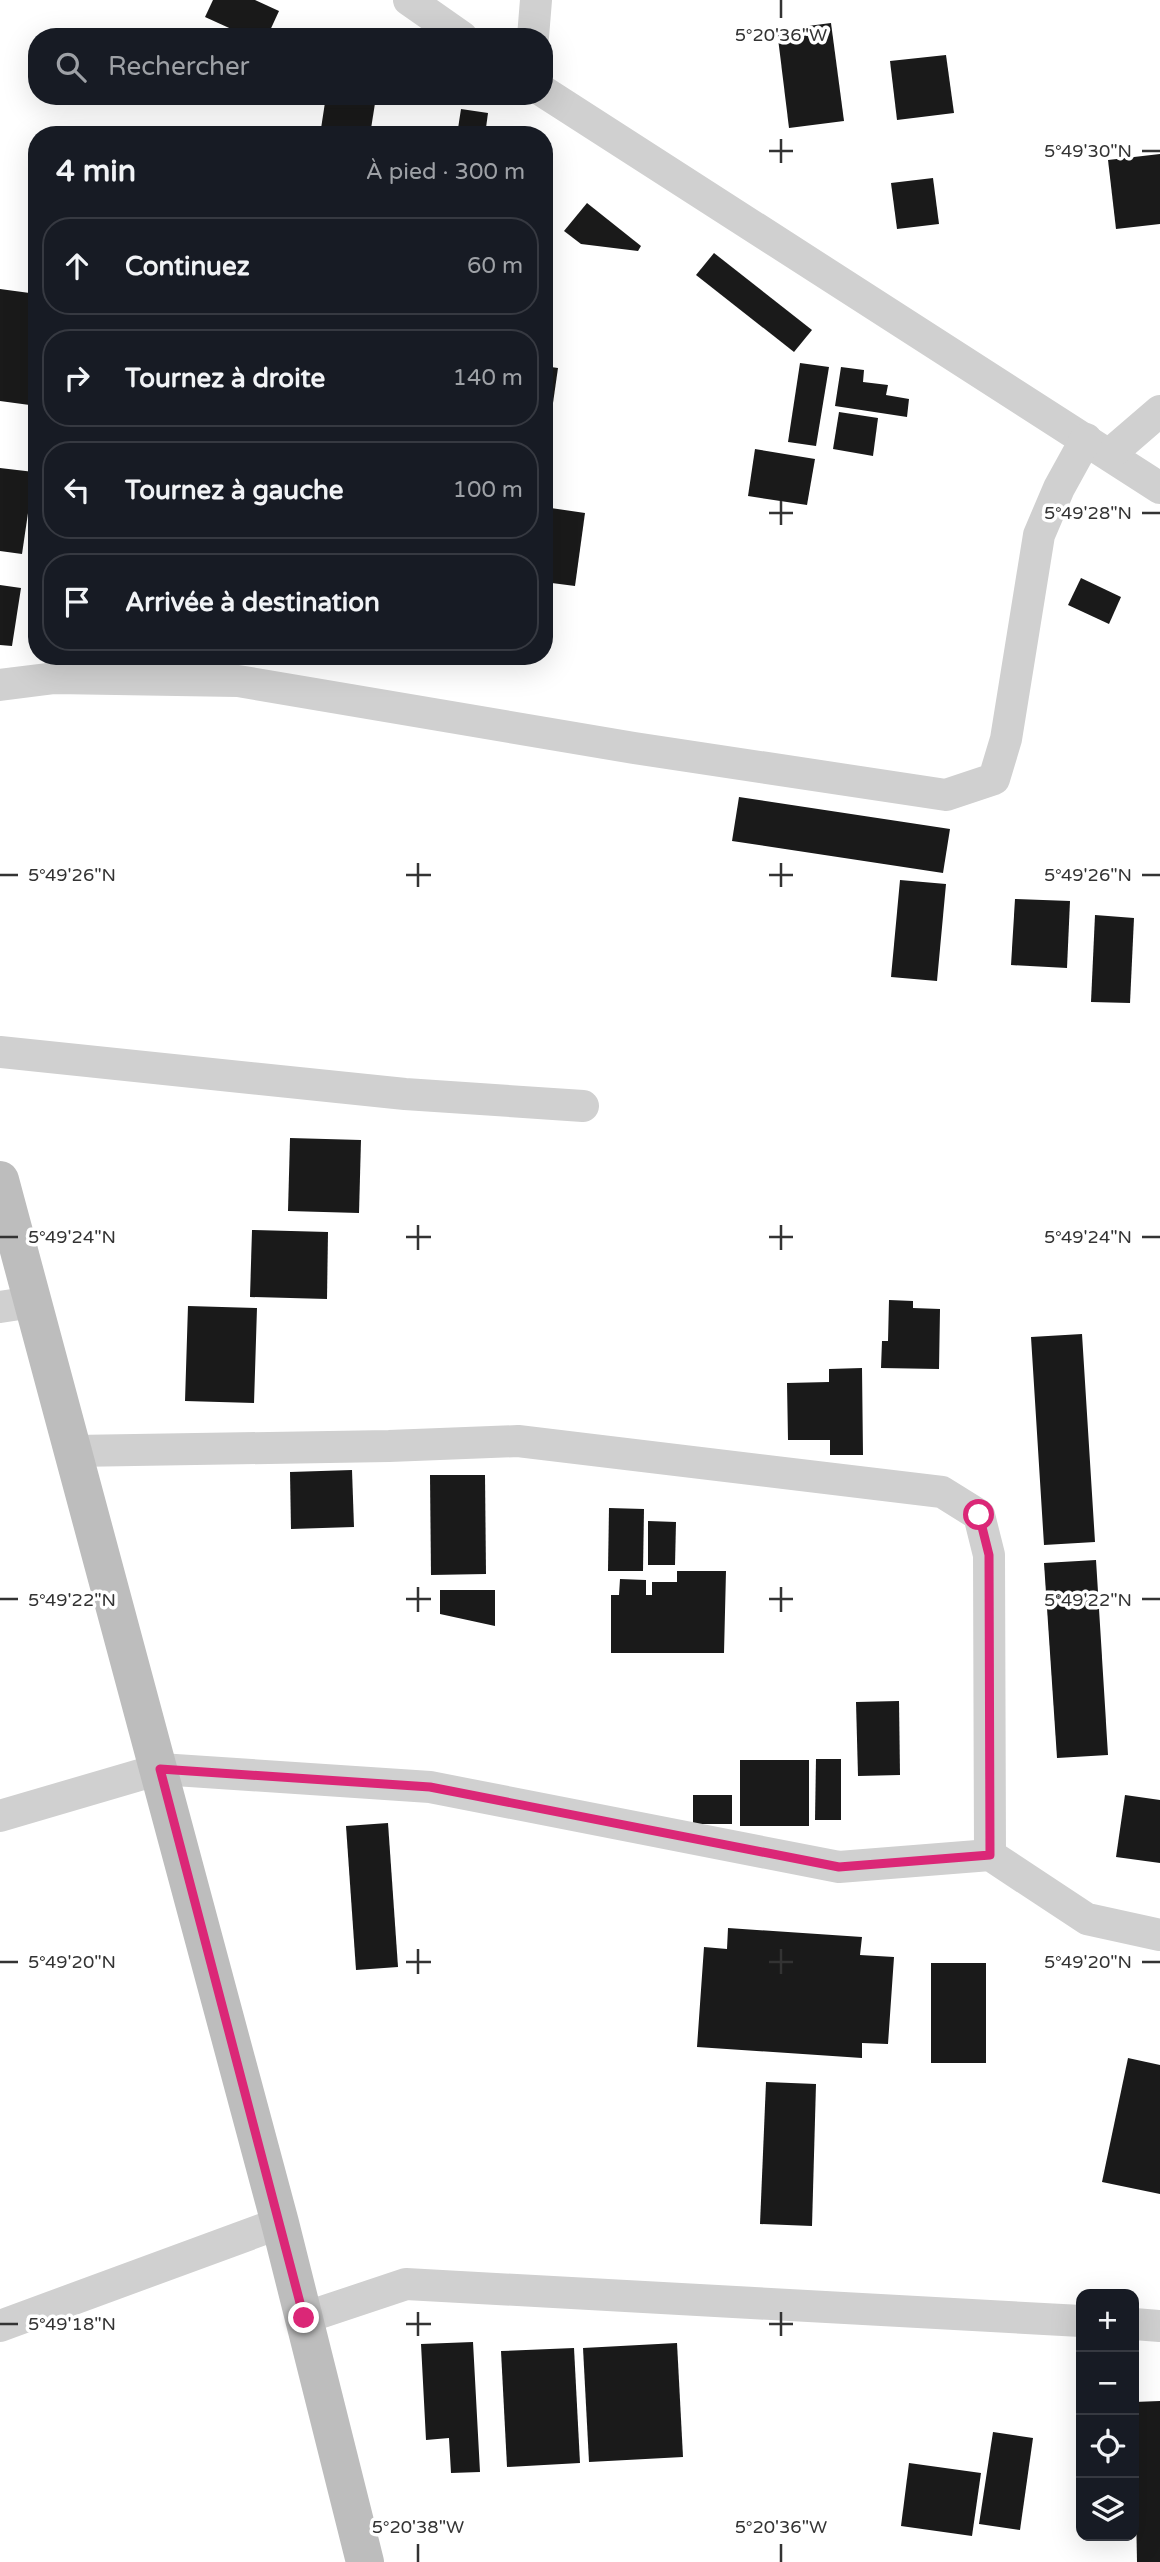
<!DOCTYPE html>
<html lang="fr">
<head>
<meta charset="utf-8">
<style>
	body { margin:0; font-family:"Varela Round",sans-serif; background:#20242c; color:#f1f3f6 }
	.controls { position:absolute; right:21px; bottom:21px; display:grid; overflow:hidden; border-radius:14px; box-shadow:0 7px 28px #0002 }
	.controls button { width:63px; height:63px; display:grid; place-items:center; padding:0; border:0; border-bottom:2px solid #363941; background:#171b24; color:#f1f3f6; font:35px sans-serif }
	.stop { position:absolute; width:21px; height:21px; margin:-16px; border:5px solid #db2777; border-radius:50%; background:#fff }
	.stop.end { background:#db2777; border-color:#fff; box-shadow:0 2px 7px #0008 }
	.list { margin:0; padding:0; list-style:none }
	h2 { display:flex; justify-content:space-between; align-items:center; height:91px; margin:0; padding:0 28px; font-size:30px }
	h2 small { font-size:23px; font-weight:400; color:#9ea1a6 }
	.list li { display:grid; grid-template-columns:46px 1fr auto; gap:21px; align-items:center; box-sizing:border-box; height:98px; margin:0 14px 14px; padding:0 14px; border:2px solid #363941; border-radius:28px }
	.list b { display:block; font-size:26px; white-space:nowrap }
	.list em { font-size:23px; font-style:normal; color:#9ea1a6 }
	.icon { flex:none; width:38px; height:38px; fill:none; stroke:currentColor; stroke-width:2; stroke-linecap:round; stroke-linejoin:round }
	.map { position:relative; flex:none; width:1160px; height:2562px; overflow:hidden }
	.search { position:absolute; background:#171b24; box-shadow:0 7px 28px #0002; left:28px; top:28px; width:525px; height:77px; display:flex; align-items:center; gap:18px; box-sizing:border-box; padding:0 24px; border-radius:28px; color:#9ea1a6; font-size:26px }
	.panel { position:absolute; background:#171b24; box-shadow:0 7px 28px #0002; left:28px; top:126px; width:525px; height:539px; border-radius:28px }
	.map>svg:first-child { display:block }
</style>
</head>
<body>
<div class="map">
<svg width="1160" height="2562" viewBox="0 0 1160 2562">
	<rect width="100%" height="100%" fill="#fff"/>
	<!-- building -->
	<g fill="#1a1a1a">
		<polygon points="213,0 255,0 279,11 267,37 249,37 205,17"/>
		<polygon points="831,23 844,121 789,128 777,30"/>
		<polygon points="946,55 954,113 897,120 890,61"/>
		<polygon points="326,96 376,97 370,135 320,135"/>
		<polygon points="461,109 488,113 485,135 457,135"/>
		<polygon points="1160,154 1160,224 1116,229 1108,160"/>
		<polygon points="544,166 551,167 546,205 544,205"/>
		<polygon points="933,178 939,224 897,229 891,183"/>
		<polygon points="587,203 641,246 638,251 581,244 564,231"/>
		<polygon points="714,253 812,330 794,352 696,275"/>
		<polygon points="0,289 37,294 37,406 0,401"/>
		<polygon points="800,363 829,367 816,446 788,442"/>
		<polygon points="544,366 558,368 548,438 544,437"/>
		<polygon points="841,367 864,370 863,382 888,385 886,395 909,399 907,417 835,406"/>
		<polygon points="839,412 878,418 873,456 833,449"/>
		<polygon points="755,449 815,459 807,505 748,496"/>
		<polygon points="0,468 34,472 22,554 0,551"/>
		<polygon points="544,507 585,513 575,586 544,582"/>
		<polygon points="1081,578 1121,597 1109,624 1068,605"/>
		<polygon points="0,585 21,588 12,646 0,645"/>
		<polygon points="739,797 950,829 943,873 732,841"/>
		<polygon points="900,880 946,884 937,981 891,977"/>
		<polygon points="1015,899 1070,901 1067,968 1011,965"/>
		<polygon points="1095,915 1134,918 1130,1003 1091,1002"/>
		<polygon points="290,1138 361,1140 359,1213 288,1211"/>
		<polygon points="252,1230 328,1232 327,1299 250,1297"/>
		<polygon points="889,1300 913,1301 913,1308 940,1309 939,1369 881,1368 882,1341 888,1341"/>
		<polygon points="188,1306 257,1308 254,1403 185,1401"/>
		<polygon points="1082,1334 1095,1542 1044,1545 1031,1337"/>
		<polygon points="862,1368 863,1455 830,1455 830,1440 788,1440 787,1383 829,1382 829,1369"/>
		<polygon points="352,1470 354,1527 291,1529 290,1472"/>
		<polygon points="430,1475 485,1475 486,1574 431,1575"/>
		<polygon points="609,1508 644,1509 643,1571 608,1571"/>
		<polygon points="648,1521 676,1522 675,1565 648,1565"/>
		<polygon points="1096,1560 1108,1755 1057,1758 1044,1563"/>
		<polygon points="677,1571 726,1571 724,1653 611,1653 611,1595 619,1595 620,1579 646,1580 646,1595 652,1595 652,1582 677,1582"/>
		<polygon points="440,1590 495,1590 495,1626 440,1614"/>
		<polygon points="899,1701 900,1775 858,1776 856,1702"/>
		<polygon points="816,1759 841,1759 841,1820 815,1820"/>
		<rect x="740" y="1760" width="69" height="66"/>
		<rect x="693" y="1795" width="39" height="29"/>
		<polygon points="1125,1795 1160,1800 1160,1863 1116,1857"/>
		<polygon points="388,1823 398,1967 356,1970 346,1826"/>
		<polygon points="728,1928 862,1937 860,1955 894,1957 888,2044 862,2043 862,2058 697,2047 704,1947 727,1949"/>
		<rect x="931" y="1963" width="55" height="100"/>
		<polygon points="1128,2058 1160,2065 1160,2194 1102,2182"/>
		<polygon points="766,2082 816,2084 812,2226 760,2224"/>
		<polygon points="473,2342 480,2472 451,2473 449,2438 426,2440 421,2344"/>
		<polygon points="677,2343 683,2457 589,2462 583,2348"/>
		<polygon points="574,2348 580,2463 507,2467 501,2351"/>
		<polygon points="1160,2401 1160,2562 1137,2562 1134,2402"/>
		<polygon points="993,2432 1033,2438 1020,2530 979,2524"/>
		<polygon points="909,2463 981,2473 972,2536 901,2526"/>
	</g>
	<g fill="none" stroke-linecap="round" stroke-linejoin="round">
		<!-- minor -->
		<g stroke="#d0d0d0" stroke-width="32">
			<polyline points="409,0 462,37"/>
			<polyline points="533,37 536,0"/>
			<polyline points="544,92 1160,488"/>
			<polyline points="1110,454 1160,411"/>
			<polyline points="0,685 55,678 238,681 634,748 946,795 994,779 1006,739 1039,535 1059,488 1086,439"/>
			<polyline points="0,1052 405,1094 583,1106"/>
			<polyline points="0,1307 33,1302"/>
			<polyline points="74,1451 389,1446 518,1441 942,1492 979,1515 989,1555 990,1855"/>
			<polyline points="0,1816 160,1769 430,1787 839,1867 990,1855 1087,1919 1160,1935"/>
			<polyline points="304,2318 406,2284 1081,2321"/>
			<polyline points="1134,2324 1160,2326"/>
			<polyline points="0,2326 280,2223"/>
		</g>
		<!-- secondary -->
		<polyline stroke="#bdbdbd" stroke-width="38" points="0,1180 280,2223 365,2562"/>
	</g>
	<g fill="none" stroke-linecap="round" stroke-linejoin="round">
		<!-- route -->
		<polyline stroke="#db2777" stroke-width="9" points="304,2318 160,1769 430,1787 839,1867 990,1855 989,1555 979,1515"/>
	</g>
	<!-- ticks -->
	<path fill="none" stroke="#333" stroke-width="2.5" d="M781,0V18M781,139V163M769,151H793M1142,151H1160M781,501V525M769,513H793M1142,513H1160M418,863V887M781,863V887M0,875H18M406,875H431M769,875H793M1142,875H1160M418,1225V1250M781,1225V1250M0,1237H18M406,1237H431M769,1237H793M1142,1237H1160M418,1587V1612M781,1587V1612M0,1599H18M406,1599H431M769,1599H793M1142,1599H1160M418,1949V1974M781,1949V1974M0,1962H18M406,1962H431M769,1962H793M1142,1962H1160M418,2312V2336M781,2312V2336M0,2324H18M406,2324H431M769,2324H793M418,2544V2562M781,2544V2562"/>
	<g font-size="18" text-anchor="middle" fill="#333" stroke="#fff" stroke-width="7" stroke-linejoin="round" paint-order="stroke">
		<text x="781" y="41">5°20'36"W</text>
		<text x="1088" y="157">5°49'30"N</text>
		<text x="1088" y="519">5°49'28"N</text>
		<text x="72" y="881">5°49'26"N</text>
		<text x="1088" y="881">5°49'26"N</text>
		<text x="72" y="1243">5°49'24"N</text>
		<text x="1088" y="1243">5°49'24"N</text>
		<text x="72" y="1606">5°49'22"N</text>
		<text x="1088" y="1606">5°49'22"N</text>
		<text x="72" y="1968">5°49'20"N</text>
		<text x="1088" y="1968">5°49'20"N</text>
		<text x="72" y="2330">5°49'18"N</text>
		<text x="418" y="2533">5°20'38"W</text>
		<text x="781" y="2533">5°20'36"W</text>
	</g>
</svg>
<div class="controls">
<button>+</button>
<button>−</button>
<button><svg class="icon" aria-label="locate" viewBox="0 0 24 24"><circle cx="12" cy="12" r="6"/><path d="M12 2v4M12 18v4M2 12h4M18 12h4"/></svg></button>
<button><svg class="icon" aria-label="layers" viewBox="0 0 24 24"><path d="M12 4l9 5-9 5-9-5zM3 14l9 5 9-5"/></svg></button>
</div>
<div class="stop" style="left:979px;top:1515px"></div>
<div class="stop end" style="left:304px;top:2318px"></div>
<div class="search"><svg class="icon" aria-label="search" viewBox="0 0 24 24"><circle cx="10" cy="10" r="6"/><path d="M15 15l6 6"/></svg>Rechercher</div>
<section class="panel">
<h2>4 min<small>À pied · 300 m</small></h2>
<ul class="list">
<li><svg class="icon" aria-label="ahead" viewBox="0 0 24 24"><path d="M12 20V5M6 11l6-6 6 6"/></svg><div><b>Continuez</b></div><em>60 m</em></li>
<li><svg class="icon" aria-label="right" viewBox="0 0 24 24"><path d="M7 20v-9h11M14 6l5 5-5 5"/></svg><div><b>Tournez à droite</b></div><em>140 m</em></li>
<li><svg class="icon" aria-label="left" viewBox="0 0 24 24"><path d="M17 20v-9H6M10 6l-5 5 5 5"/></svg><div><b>Tournez à gauche</b></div><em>100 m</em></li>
<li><svg class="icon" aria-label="arrive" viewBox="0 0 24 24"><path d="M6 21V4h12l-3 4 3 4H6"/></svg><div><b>Arrivée à destination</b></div></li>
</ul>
</section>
</div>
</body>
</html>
